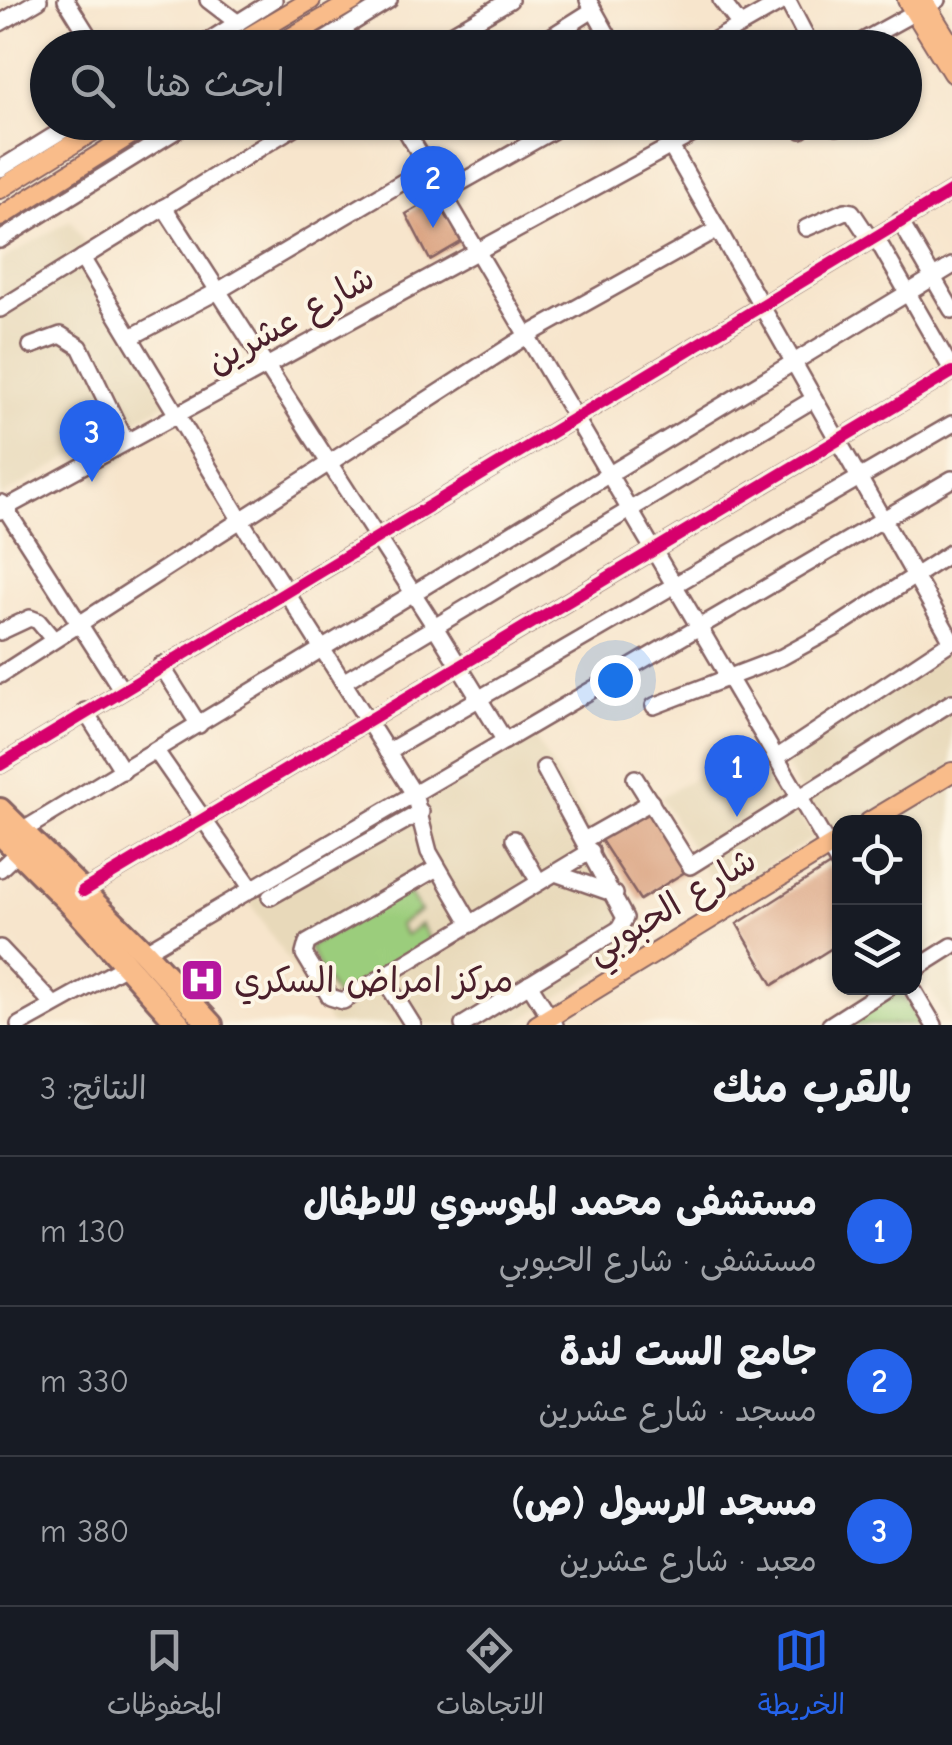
<!DOCTYPE html>
<html lang="ar">
<head>
<meta charset="utf-8">
<style>
	body { margin:0; font-family:"Comic Neue","Playpen Sans Arabic",sans-serif; background:#242831; color:#f1f3f6; direction:rtl }
	.controls { position:absolute; right:30px; bottom:30px; display:grid; overflow:hidden; border-radius:20px; box-shadow:0 2px 8px #0004 }
	.controls button { width:90px; height:90px; display:grid; place-items:center; padding:0; border:0; border-bottom:2px solid #363941; background:#171b24; color:#f1f3f6; font:50px sans-serif }
	.you { position:absolute; left:615px; top:680px; width:35px; height:35px; margin:-25px; border:8px solid #fff; border-radius:50%; background:#1a73e8; box-shadow:0 0 0 15px #1a73e833 }
	.badge { display:grid; place-items:center; width:65px; height:65px; border-radius:50%; background:#2563eb; color:#fff; font-size:32px; font-weight:700 }
	.pin { position:absolute; translate:-50% -82px; filter:drop-shadow(0 2px 5px #0008) }
	.pin::after { content:''; position:absolute; top:52px; width:35px; height:30px; background:inherit; clip-path:polygon(0 0,100% 0,50% 100%) }
	.list { margin:0; padding:0; list-style:none }
	h2 { display:flex; justify-content:space-between; align-items:center; height:130px; margin:0; padding:0 40px; font-size:42px }
	h2 small { font-size:32px; font-weight:400; color:#9ea1a6 }
	.list li { display:grid; grid-template-columns:65px 1fr auto; gap:30px; align-items:center; box-sizing:border-box; height:150px; padding:0 40px; border-top:2px solid #363941 }
	.list b { display:block; font-size:38px; white-space:nowrap }
	.list p { margin:0; font-size:32px; white-space:nowrap; color:#9ea1a6 }
	.list em { font-size:32px; font-style:normal; color:#9ea1a6 }
	.icon { flex:none; width:55px; height:55px; fill:none; stroke:currentColor; stroke-width:2; stroke-linecap:round; stroke-linejoin:round }
	.map { position:relative; flex:none; width:952px; height:1025px; overflow:hidden; direction:ltr }
	.search { position:absolute; background:#171b24; box-shadow:0 2px 8px #0004; left:30px; right:30px; top:30px; height:110px; display:flex; align-items:center; gap:25px; box-sizing:border-box; padding:0 35px; border-radius:55px; color:#9ea1a6; font-size:38px }
	.sheet { height:580px; background:#171b24 }
	nav { display:flex; justify-content:space-around; align-items:center; box-sizing:border-box; height:140px; border-top:2px solid #363941; background:#171b24; font-size:28px; color:#9ea1a6 }
	nav a { display:grid; justify-items:center; gap:5px }
	nav .on { color:#2563eb }
	.map>svg:first-child { display:block }
</style>
</head>
<body>
<div class="map">
<svg width="952" height="1025" viewBox="0 0 952 1025">
	<rect width="100%" height="100%" fill="#fcf5e5"/>
	<filter id="ink" filterUnits="userSpaceOnUse"><feTurbulence type="fractalNoise" baseFrequency=".01" numOctaves="2"/><feDisplacementMap in="SourceGraphic" scale="20" xChannelSelector="R" yChannelSelector="G"/><feConvolveMatrix kernelMatrix="1 2 1 2 8 2 1 2 1" color-interpolation-filters="sRGB"/></filter>
	<filter id="wash" filterUnits="userSpaceOnUse"><feTurbulence type="fractalNoise" baseFrequency=".0048" numOctaves="4" result="noise"/><feDisplacementMap in="SourceGraphic" scale="40" xChannelSelector="R" yChannelSelector="G"/><feGaussianBlur stdDeviation="2.25" result="paint"/><feColorMatrix in="noise" values="0 0 0 0 0 0 0 0 0 0 0 0 0 0 0 0 0 1.4 0 .05"/><feComposite in="paint" operator="in"/></filter>
	<g filter="url(#wash)">
		<rect width="100%" height="100%" fill="#f7e5cc"/>
		<!-- built -->
		<g fill="#e8d9ba">
			<polygon points="71,220 170,401 0,497 0,261"/>
			<polygon points="952,635 952,934 915,958 914,822 840,822 839,860 780,755"/>
			<polygon points="531,731 655,937 513,1025 331,1025 248,900 396,816"/>
			<polygon points="757,740 813,838 720,895 661,797"/>
			<polygon points="952,954 952,1024 920,974"/>
		</g>
		<!-- green -->
		<g fill="#9bcd7c" stroke="#727654" stroke-width="2.5">
			<polygon points="407,890 420,911 399,925 406,935 421,924 431,941 336,997 308,947"/>
			<polygon points="892,988 897,988 922,1025 834,1025"/>
		</g>
		<g id="blocks">
			<!-- building -->
			<g fill="#daa280">
				<polygon points="437,196 461,242 430,260 406,214"/>
				<polygon points="647,808 688,870 640,900 599,837"/>
				<polygon points="830,865 840,881 840,943 773,985 737,924"/>
			</g>
		</g>
	</g>
	<g filter="url(#ink)">
		<use href="#blocks" fill-opacity="0" stroke="#876463" stroke-width="2.5"/>
		<g fill="none" stroke-linecap="round" stroke-linejoin="round">
			<!-- minor casing -->
			<g stroke="#876463" stroke-width="20">
				<g id="minor">
					<polyline points="66,0 96,48"/>
					<polyline points="208,0 238,23"/>
					<polyline points="588,0 615,48"/>
					<polyline points="721,0 740,25"/>
					<polyline points="787,0 812,48"/>
					<polyline points="0,23 39,0"/>
					<polyline points="197,48 274,0"/>
					<polyline points="312,48 389,0"/>
					<polyline points="428,48 510,0"/>
					<polyline points="533,48 593,10"/>
					<polyline points="701,48 785,0"/>
					<polyline points="850,48 937,0"/>
					<polyline points="401,122 840,866"/>
					<polyline points="657,122 952,641"/>
					<polyline points="798,122 801,130"/>
					<polyline points="835,122 837,127"/>
					<polyline points="0,169 76,122"/>
					<polyline points="444,192 568,122"/>
					<polyline points="164,207 435,627 505,741"/>
					<polyline points="900,221 952,310"/>
					<polyline points="806,228 845,211 852,212 870,239"/>
					<polyline points="875,236 952,370"/>
					<polyline points="0,240 190,122"/>
					<polyline points="82,258 240,519 414,794 429,852 471,924"/>
					<polyline points="0,309 302,122"/>
					<polyline points="131,337 218,291 428,167"/>
					<polyline points="31,346 61,335 80,347 126,442"/>
					<polyline points="2,503 121,689"/>
					<polyline points="0,511 715,122"/>
					<polyline points="0,632 30,618 38,621 53,639"/>
					<polyline points="161,665 199,725"/>
					<polyline points="0,675 528,335 718,229"/>
					<polyline points="343,682 814,399"/>
					<polyline points="654,706 782,657 833,629 952,552"/>
					<polyline points="85,711 123,771"/>
					<polyline points="156,751 252,889"/>
					<polyline points="387,752 952,424"/>
					<polyline points="776,758 952,641"/>
					<polyline points="0,765 952,191"/>
					<polyline points="635,778 690,866 952,702"/>
					<polyline points="22,831 952,266"/>
					<polyline points="514,839 539,882"/>
					<polyline points="584,840 651,802"/>
					<polyline points="437,868 307,943 304,954 330,997 343,1001 591,851"/>
					<polyline points="0,869 19,851"/>
					<polyline points="555,873 615,894"/>
					<polyline points="83,891 952,372"/>
					<polyline points="270,897 421,812"/>
					<polyline points="0,948 54,1005"/>
					<polyline points="144,952 952,479"/>
					<polyline points="914,970 952,946"/>
					<polyline points="383,977 413,1025"/>
					<polyline points="529,984 555,1025"/>
					<polyline points="912,988 934,1025"/>
					<polyline points="19,1025 127,965"/>
					<polyline points="463,1025 619,929 625,918 544,768"/>
					<polyline points="830,1025 888,988"/>
				</g>
			</g>
			<!-- major casing -->
			<g stroke="#876463" stroke-width="22">
				<g id="major">
					<polyline points="907,0 952,73"/>
					<polyline points="923,0 952,47"/>
					<polyline points="230,48 311,0"/>
					<polyline points="273,48 355,0"/>
					<polyline points="0,189 108,122"/>
					<polyline points="0,217 151,122"/>
					<polyline points="869,822 952,772"/>
					<polyline points="537,1025 840,840"/>
				</g>
			</g>
			<!-- highway casing -->
			<g stroke="#876463" stroke-width="28">
				<g id="highway">
					<polyline points="0,810 144,952 211,1025"/>
					<polyline points="0,833 73,906 180,1025"/>
				</g>
			</g>
			<!-- minor -->
			<use href="#minor" stroke="#fff" stroke-width="15"/>
			<!-- major -->
			<use href="#major" stroke="#f9bc8a" stroke-width="18"/>
			<!-- highway -->
			<use href="#highway" stroke="#f9bc8a" stroke-width="22"/>
			<!-- cycleway casing -->
			<g stroke="#fcf5e5" stroke-width="19">
				<g id="cycleway">
					<polyline points="0,765 952,191"/>
					<polyline points="83,891 952,372"/>
				</g>
			</g>
			<!-- cycleway -->
			<use href="#cycleway" stroke="#d6006c" stroke-width="12"/>
		</g>
	</g>
	<!-- icons -->
	<defs>
		<g id="hospital-square" transform="scale(2.25)"><rect x="-9" y="-9" width="18" height="18" rx="4" fill="#b5179e" stroke="#fcf5e5"/><path d="M-5-5h3v3.5h4V-5h3V5h-3V1.5h-4V5h-3Z" fill="#fff"/></g>
	</defs>
	<g fill-rule="evenodd">
		<use href="#hospital-square" x="202" y="980"/>
	</g>
	<g text-anchor="middle" stroke-width="8" stroke-linejoin="round" paint-order="stroke">
		<!-- street labels -->
		<g font-size="35" fill="#4a1f2b" stroke="#fcf5e5">
			<text transform="translate(290 319) rotate(-29)" y="12">شارع عشرين</text>
			<text transform="translate(671 905) rotate(-31)" y="12">شارع الحبوبي</text>
		</g>
		<!-- poi labels -->
		<g font-size="35" fill="#4a1f2b" stroke="#fcf5e5" text-anchor="start">
			<text x="234" y="992">مركز امراض السكري</text>
		</g>
	</g>
</svg>
<div class="controls">
<button><svg class="icon" aria-label="locate" viewBox="0 0 24 24"><circle cx="12" cy="12" r="6"/><path d="M12 2v4M12 18v4M2 12h4M18 12h4"/></svg></button>
<button><svg class="icon" aria-label="layers" viewBox="0 0 24 24"><path d="M12 4l9 5-9 5-9-5zM3 14l9 5 9-5"/></svg></button>
</div>
<div class="you"></div>
<div class="pin badge" style="left:737px;top:817px">1</div>
<div class="pin badge" style="left:433px;top:228px">2</div>
<div class="pin badge" style="left:92px;top:482px">3</div>
<div class="search"><svg class="icon" aria-label="search" viewBox="0 0 24 24"><circle cx="10" cy="10" r="6"/><path d="M15 15l6 6"/></svg>ابحث هنا</div>
</div>
<section class="sheet">
<h2>بالقرب منك<small>النتائج: 3</small></h2>
<ul class="list">
<li><span class="badge">1</span><div><b>مستشفى محمد الموسوي للاطفال</b><p>مستشفى · شارع الحبوبي</p></div><em>130 m</em></li>
<li><span class="badge">2</span><div><b>جامع الست لندة</b><p>مسجد · شارع عشرين</p></div><em>330 m</em></li>
<li><span class="badge">3</span><div><b>مسجد الرسول (ص)</b><p>معبد · شارع عشرين</p></div><em>380 m</em></li>
</ul>
</section>
<nav>
<a class="on"><svg class="icon" aria-label="map" viewBox="0 0 24 24"><path d="M3 6l6-2 6 2 6-2v14l-6 2-6-2-6 2zM9 4v14M15 6v14"/></svg>الخريطة</a>
<a><svg class="icon" aria-label="directions" viewBox="0 0 24 24"><path d="M12 3l9 9-9 9-9-9zM9 14v-3h6M13 9l2 2-2 2"/></svg>الاتجاهات</a>
<a><svg class="icon" aria-label="saved" viewBox="0 0 24 24"><path d="M7 4h10v16l-5-4-5 4z"/></svg>المحفوظات</a>
</nav>
</body>
</html>
